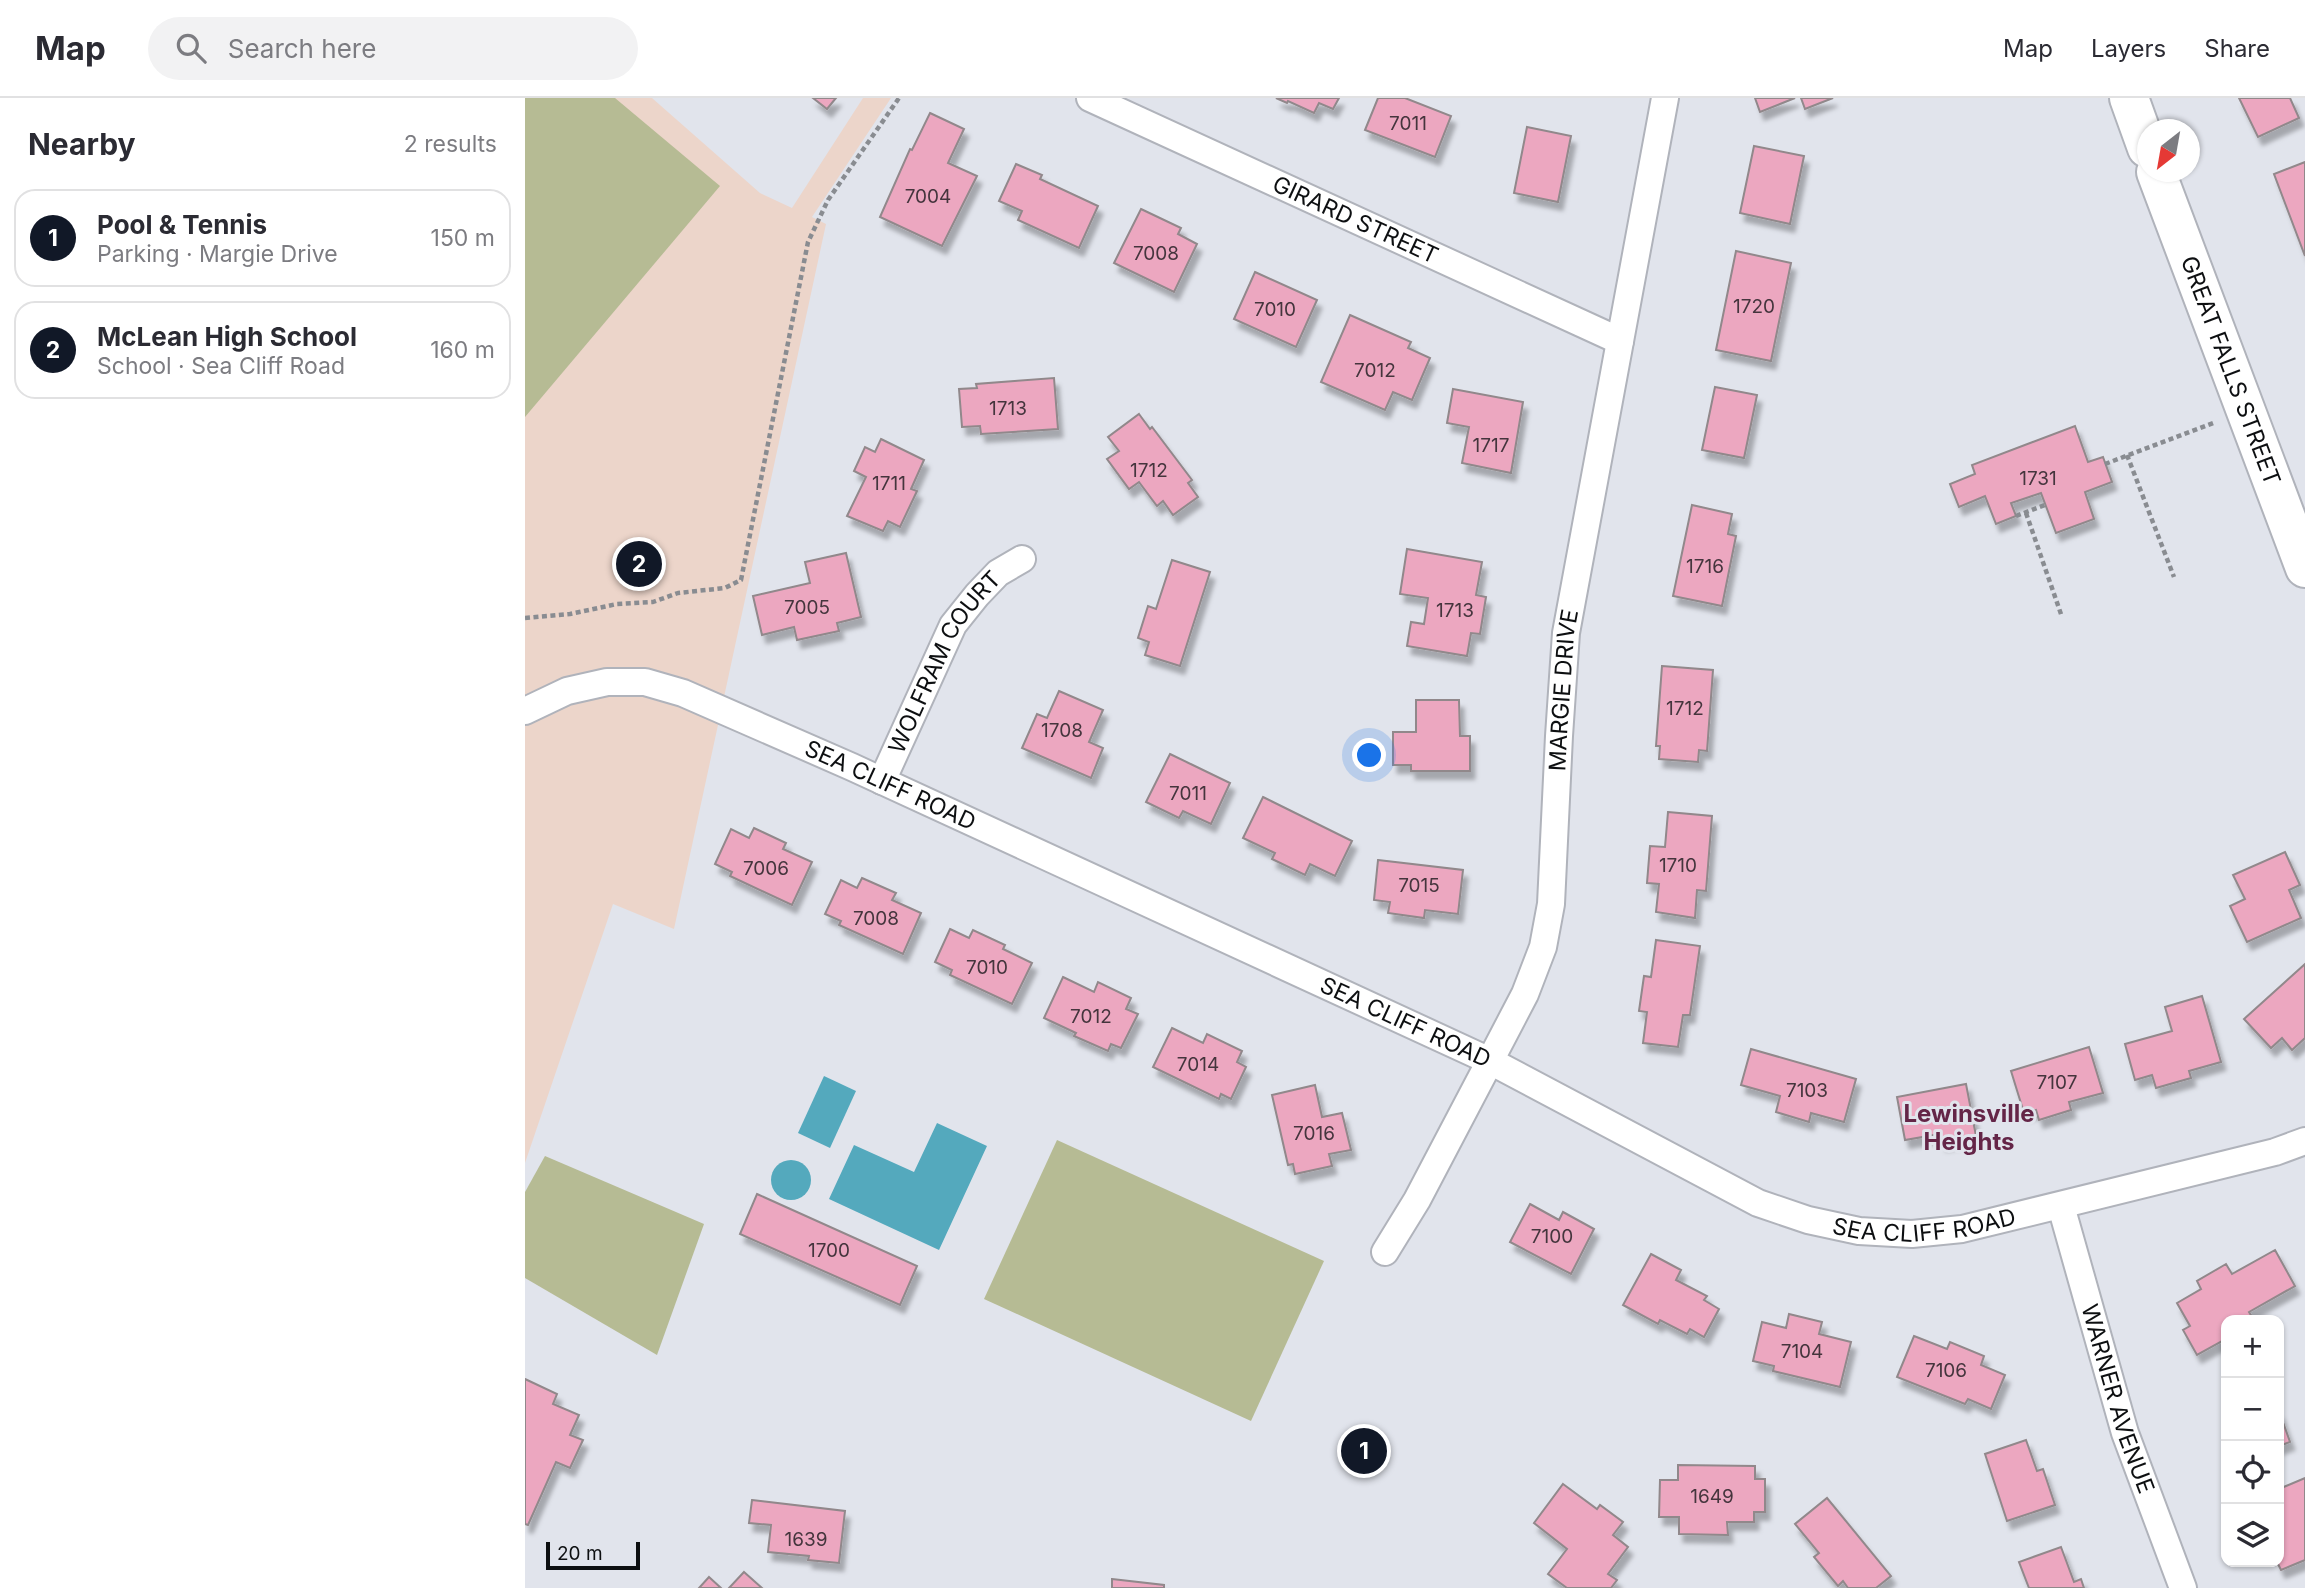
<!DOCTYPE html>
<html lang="en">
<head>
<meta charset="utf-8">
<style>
	body { margin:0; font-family:Inter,sans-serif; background:#f2f2f3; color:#2b2b33 }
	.controls { position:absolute; right:21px; bottom:21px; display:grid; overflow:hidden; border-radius:14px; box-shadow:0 2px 5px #0004 }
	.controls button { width:63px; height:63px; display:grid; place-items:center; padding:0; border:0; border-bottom:2px solid #e1e1e2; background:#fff; color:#2b2b33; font:35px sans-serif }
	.compass { position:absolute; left:1612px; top:21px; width:63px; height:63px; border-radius:50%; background:#fff; box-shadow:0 2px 5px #0004; rotate:211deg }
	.scale { position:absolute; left:21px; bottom:18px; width:94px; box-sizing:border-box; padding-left:7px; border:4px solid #0d0f11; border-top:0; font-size:19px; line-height:24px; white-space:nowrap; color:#0d0f11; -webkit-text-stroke:5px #e1e4ec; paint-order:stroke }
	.you { position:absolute; left:845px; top:658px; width:24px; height:24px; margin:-18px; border:5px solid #fff; border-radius:50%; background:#1a73e8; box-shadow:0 0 0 10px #1a73e833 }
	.badge { display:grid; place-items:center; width:46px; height:46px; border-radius:50%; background:#111827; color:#fff; font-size:23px; font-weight:700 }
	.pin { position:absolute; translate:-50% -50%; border:4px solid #fff; box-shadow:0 2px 7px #0006 }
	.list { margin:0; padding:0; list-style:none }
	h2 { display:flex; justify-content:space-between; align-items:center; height:91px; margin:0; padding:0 28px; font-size:30px }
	h2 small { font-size:23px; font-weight:400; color:#7c7c81 }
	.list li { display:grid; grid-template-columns:46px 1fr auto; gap:21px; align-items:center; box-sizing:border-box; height:98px; margin:0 14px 14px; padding:0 14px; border:2px solid #e1e1e2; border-radius:21px }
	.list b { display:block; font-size:26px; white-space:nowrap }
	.list p { margin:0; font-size:23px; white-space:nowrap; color:#7c7c81 }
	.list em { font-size:23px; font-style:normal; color:#7c7c81 }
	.icon { flex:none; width:38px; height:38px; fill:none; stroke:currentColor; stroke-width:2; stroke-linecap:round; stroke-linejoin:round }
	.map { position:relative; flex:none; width:1780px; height:1490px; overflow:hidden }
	header { display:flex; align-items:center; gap:42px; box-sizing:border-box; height:98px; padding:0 35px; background:#fff; border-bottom:2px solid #e1e1e2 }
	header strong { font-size:33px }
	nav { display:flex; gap:38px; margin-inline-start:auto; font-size:24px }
	.search { width:490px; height:63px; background:#f2f2f3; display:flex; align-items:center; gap:18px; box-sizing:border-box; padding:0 24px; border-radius:38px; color:#7c7c81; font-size:26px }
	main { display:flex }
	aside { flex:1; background:#fff }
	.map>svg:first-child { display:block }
</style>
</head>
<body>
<header>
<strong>Map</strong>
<div class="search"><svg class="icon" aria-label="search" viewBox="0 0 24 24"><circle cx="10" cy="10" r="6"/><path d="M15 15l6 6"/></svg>Search here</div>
<nav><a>Map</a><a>Layers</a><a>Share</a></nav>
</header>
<main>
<aside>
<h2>Nearby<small>2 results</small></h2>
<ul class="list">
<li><span class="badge">1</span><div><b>Pool &amp; Tennis</b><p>Parking · Margie Drive</p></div><em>150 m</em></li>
<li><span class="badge">2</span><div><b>McLean High School</b><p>School · Sea Cliff Road</p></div><em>160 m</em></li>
</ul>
</aside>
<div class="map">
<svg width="1780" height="1490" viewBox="0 0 1780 1490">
	<defs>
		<filter id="shadow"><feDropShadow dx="4.5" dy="8" stdDeviation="2" flood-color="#0004"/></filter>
	</defs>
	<rect width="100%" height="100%" fill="#e1e4ec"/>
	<!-- education -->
	<polygon fill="#ecd5ca" points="0,0 127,0 235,95 267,110 338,0 366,0 287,119 301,126 149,831 88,806 0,1065"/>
	<!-- green -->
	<g fill="#b6bb94">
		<polygon points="0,0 90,0 195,88 0,319"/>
		<polygon points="532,1042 799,1163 726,1323 459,1201"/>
		<polygon points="20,1058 179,1126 132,1257 0,1180 0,1094"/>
	</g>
	<!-- water -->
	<g fill="#54a9bd">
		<polygon points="299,978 331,993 305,1050 273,1035"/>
		<polygon points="412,1025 462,1048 414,1152 304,1101 329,1047 389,1074"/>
		<circle cx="266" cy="1082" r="20"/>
	</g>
	<!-- building -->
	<g fill="#eca7c0" stroke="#91888b" stroke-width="2" filter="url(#shadow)">
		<polygon points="288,0 311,0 302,11"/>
		<polygon points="751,0 814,0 808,11 794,5 789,15 763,3 762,5"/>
		<polygon points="853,0 880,0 926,18 910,59 840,32"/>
		<polygon points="1230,0 1270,0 1235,14"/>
		<polygon points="1276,0 1308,0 1280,11"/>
		<polygon points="1714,0 1765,0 1774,20 1733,39"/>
		<polygon points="405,15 439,31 423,65 452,78 417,148 355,119 385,51 387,52"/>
		<polygon points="1002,29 1046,38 1033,104 989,95"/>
		<polygon points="1229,48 1279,58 1265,126 1215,115"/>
		<polygon points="1780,64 1780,158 1749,76"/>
		<polygon points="491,66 517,77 515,81 573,108 554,150 493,122 497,113 474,103"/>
		<polygon points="616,111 656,130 653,136 672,146 649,194 589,165"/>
		<polygon points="1211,153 1266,165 1246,263 1191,252"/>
		<polygon points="730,174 792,202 771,249 709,221"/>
		<polygon points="825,217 886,244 883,250 905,260 887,302 868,294 860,312 796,284"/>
		<polygon points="529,280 533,331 456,336 455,328 437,329 434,291 452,290 451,286"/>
		<polygon points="1190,289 1232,297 1219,360 1177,352"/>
		<polygon points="928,291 998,304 986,375 937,365 944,329 922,325"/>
		<polygon points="614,316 625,331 627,329 667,382 663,385 673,399 648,417 638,403 632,408 614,384 604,391 582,361 594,353 583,339"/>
		<polygon points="1550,328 1563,364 1578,359 1587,384 1560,394 1569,421 1531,435 1516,395 1486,405 1491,418 1471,426 1460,398 1434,409 1425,386 1450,376 1447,367"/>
		<polygon points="356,341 399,362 386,391 392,393 375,429 363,423 358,433 322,418 341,379 329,373 340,349 350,354"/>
		<polygon points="1167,407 1207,416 1203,436 1211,438 1197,508 1148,498"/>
		<polygon points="882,451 957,464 951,497 961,499 955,536 946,535 942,558 882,548 886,524 899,526 903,500 875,496"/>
		<polygon points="321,455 336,519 312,525 314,533 272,542 269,529 237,537 228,498 285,485 280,464"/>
		<polygon points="647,462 685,474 655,568 620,557 624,544 613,540 623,508 631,511"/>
		<polygon points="1137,568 1188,572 1182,653 1174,652 1173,664 1134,661 1135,648 1131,648"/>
		<polygon points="534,593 578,612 564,644 578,650 566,680 497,650 512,616 522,620"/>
		<polygon points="891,602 934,602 935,638 945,638 945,673 886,673 886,667 868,667 868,634 891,634"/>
		<polygon points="645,656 705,685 686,726 658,713 654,720 621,704"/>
		<polygon points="738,699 827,743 810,778 785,766 780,777 747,761 750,755 718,740"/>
		<polygon points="1143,714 1187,718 1181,793 1172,792 1170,820 1131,814 1134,786 1122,785 1125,748 1140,749"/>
		<polygon points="229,730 261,745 258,751 287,764 267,807 205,778 207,774 190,766 206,731 224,740"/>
		<polygon points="1760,754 1775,787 1764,792 1776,820 1722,844 1705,808 1720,801 1708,777"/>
		<polygon points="853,762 938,772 933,816 900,812 899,820 863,815 865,804 849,802"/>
		<polygon points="337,780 371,795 367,802 396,815 378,856 314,827 316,823 300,816 316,782 332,790"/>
		<polygon points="425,831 444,840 448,832 480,847 478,851 507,865 487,906 425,877 427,872 410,864"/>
		<polygon points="1131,842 1175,848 1165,917 1158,917 1153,949 1118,945 1122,914 1114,913 1119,878 1126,879"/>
		<polygon points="1780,866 1780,940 1767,952 1757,940 1746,950 1719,921"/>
		<polygon points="538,879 569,894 573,884 606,900 601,911 613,916 596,950 586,946 583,953 549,938 551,935 519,920"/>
		<polygon points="1677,898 1696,964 1664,973 1666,980 1631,990 1627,977 1610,982 1600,946 1647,933 1640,909"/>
		<polygon points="647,930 678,945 682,936 717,953 712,964 721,969 706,1001 696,996 694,1001 628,969"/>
		<polygon points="1564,949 1578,995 1544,1004 1546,1012 1514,1022 1511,1012 1499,1015 1486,973"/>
		<polygon points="1226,951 1331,981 1319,1024 1286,1015 1284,1024 1251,1014 1255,998 1216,987"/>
		<polygon points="1441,986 1451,1038 1417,1045 1415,1036 1380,1042 1372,999"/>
		<polygon points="790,987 797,1019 817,1015 826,1052 804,1056 807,1068 770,1076 768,1066 763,1067 747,997"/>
		<polygon points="232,1096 392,1168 375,1207 215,1136"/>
		<polygon points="1005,1106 1034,1122 1038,1114 1069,1131 1046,1176 985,1144"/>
		<polygon points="1750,1152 1770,1188 1724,1214 1729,1222 1701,1222 1701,1241 1672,1257 1658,1232 1665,1228 1652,1205 1676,1191 1672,1183 1701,1166 1707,1176"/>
		<polygon points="1126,1156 1156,1172 1151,1182 1182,1198 1179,1202 1194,1211 1179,1239 1165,1231 1162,1236 1135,1222 1133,1226 1098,1207"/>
		<polygon points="1264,1216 1297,1224 1294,1236 1326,1244 1315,1289 1248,1273 1249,1268 1228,1263 1237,1224 1261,1230"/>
		<polygon points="1389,1238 1422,1251 1425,1244 1459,1258 1456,1267 1480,1277 1466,1311 1443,1301 1440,1306 1372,1279"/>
		<polygon points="0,1281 32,1296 28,1306 54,1317 45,1337 58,1342 45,1370 31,1364 3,1427 0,1426"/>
		<polygon points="1754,1313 1765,1344 1754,1348"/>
		<polygon points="1501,1342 1512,1373 1518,1371 1530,1407 1482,1423 1460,1356"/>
		<polygon points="1153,1367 1230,1368 1230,1381 1240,1381 1240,1414 1229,1414 1229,1424 1202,1424 1203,1437 1154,1436 1154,1419 1134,1419 1135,1382 1153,1382"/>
		<polygon points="1780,1380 1780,1462 1756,1472 1752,1464 1754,1391"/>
		<polygon points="1038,1386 1072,1411 1075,1407 1098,1424 1088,1437 1103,1449 1083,1476 1092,1482 1086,1490 1042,1490 1023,1476 1042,1451 1009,1425"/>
		<polygon points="1302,1400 1366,1478 1351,1490 1323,1490 1318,1483 1313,1488 1289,1459 1294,1455 1270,1426"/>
		<polygon points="227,1402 320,1413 314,1465 283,1462 284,1458 243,1454 246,1427 224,1425"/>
		<polygon points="1536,1449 1549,1484 1556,1481 1559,1490 1504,1490 1494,1464"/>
		<polygon points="219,1474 237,1490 204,1490"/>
		<polygon points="184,1479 196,1490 174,1490"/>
		<polygon points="587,1481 639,1487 639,1490 587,1490"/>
	</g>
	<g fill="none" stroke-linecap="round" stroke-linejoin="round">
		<!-- street casing -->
		<g stroke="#b0b3bb" stroke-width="30">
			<g id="street">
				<path id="s1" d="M565,0L1095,243"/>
				<path id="s2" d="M0,613L42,593L82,584H120L158,595L327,669L965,963L1233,1105L1283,1122L1334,1133L1387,1136L1437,1131L1750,1054L1780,1043"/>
				<path id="s3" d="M357,683L428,527L452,497L473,475L497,461"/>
				<path id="s4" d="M1536,1108L1600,1335L1658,1490"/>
				<path id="s5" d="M860,1154L892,1102L965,963L1000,896L1018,849L1026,806L1034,638L1041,535L1140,0"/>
			</g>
		</g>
		<!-- secondary casing -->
		<g stroke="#b0b3bb" stroke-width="42">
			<g id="secondary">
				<polyline points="1604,0 1622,50"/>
				<path id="s6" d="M1631,74L1780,470"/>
			</g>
		</g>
		<!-- path -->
		<g stroke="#898c91" stroke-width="4.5" stroke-dasharray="5 3.5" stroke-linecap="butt">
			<polyline points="1602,357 1649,479"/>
			<polyline points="1580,366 1691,324"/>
			<polyline points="1501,415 1537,519"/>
			<polyline points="1491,418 1520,407"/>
			<polyline points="0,520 45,516 92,506 128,504 153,495 200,490 216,482 283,144 303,102 374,0"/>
		</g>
		<!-- street -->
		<use href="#street" stroke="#fff" stroke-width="26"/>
		<!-- secondary -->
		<use href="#secondary" stroke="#fff" stroke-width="38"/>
	</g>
	<g text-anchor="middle" stroke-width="6" stroke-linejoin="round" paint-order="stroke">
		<!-- number labels -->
		<g font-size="19" fill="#45353d">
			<text x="883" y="32">7011</text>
			<text x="403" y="105">7004</text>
			<text x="631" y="162">7008</text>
			<text x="1229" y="215">1720</text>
			<text x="750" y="218">7010</text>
			<text x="850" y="279">7012</text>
			<text x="483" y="317">1713</text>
			<text x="966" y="354">1717</text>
			<text x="624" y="379">1712</text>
			<text x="1513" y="387">1731</text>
			<text x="364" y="392">1711</text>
			<text x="1180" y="475">1716</text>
			<text x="282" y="516">7005</text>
			<text x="930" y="519">1713</text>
			<text x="1160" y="617">1712</text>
			<text x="537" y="639">1708</text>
			<text x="663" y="702">7011</text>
			<text x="1153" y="774">1710</text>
			<text x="241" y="777">7006</text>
			<text x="894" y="794">7015</text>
			<text x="351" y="827">7008</text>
			<text x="462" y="876">7010</text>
			<text x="566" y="925">7012</text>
			<text x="673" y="973">7014</text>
			<text x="1532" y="991">7107</text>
			<text x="1282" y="999">7103</text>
			<text x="789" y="1042">7016</text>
			<text x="1027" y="1145">7100</text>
			<text x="304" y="1159">1700</text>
			<text x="1277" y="1260">7104</text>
			<text x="1421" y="1279">7106</text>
			<text x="1187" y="1405">1649</text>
			<text x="281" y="1448">1639</text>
		</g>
		<!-- street labels -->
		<g font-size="23" fill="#0d0f11" stroke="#e1e4ec">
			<text dy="8" stroke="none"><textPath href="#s1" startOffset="292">GIRARD STREET</textPath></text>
			<text dy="8" stroke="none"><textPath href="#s6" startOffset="212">GREAT FALLS STREET</textPath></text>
			<text dy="8" stroke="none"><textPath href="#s3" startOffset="135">WOLFRAM COURT</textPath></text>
			<text dy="8" stroke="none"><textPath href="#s5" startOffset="602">MARGIE DRIVE</textPath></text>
			<text dy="8" stroke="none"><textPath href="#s2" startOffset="392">SEA CLIFF ROAD</textPath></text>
			<text dy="8" stroke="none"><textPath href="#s2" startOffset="959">SEA CLIFF ROAD</textPath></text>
			<text dy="8" stroke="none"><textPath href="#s2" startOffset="1526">SEA CLIFF ROAD</textPath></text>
			<text dy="8" stroke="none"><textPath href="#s4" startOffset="201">WARNER AVENUE</textPath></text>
		</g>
		<!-- neighbourhood labels -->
		<g font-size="24" font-weight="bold" fill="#642547" stroke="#e1e4ec">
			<text x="1444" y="1024">Lewinsville<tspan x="1444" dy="28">Heights</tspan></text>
		</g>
	</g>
</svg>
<div class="controls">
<button>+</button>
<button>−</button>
<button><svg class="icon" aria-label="locate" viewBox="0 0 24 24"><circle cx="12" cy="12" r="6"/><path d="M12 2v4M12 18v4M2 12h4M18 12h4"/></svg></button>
<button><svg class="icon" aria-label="layers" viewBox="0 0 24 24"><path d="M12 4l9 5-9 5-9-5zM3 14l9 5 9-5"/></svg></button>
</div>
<svg class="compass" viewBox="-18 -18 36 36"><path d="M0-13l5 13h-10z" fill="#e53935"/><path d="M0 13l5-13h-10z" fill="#7c7c81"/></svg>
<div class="scale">20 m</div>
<div class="you"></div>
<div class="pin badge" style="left:839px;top:1353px">1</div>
<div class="pin badge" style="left:114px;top:466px">2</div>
</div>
</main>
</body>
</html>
